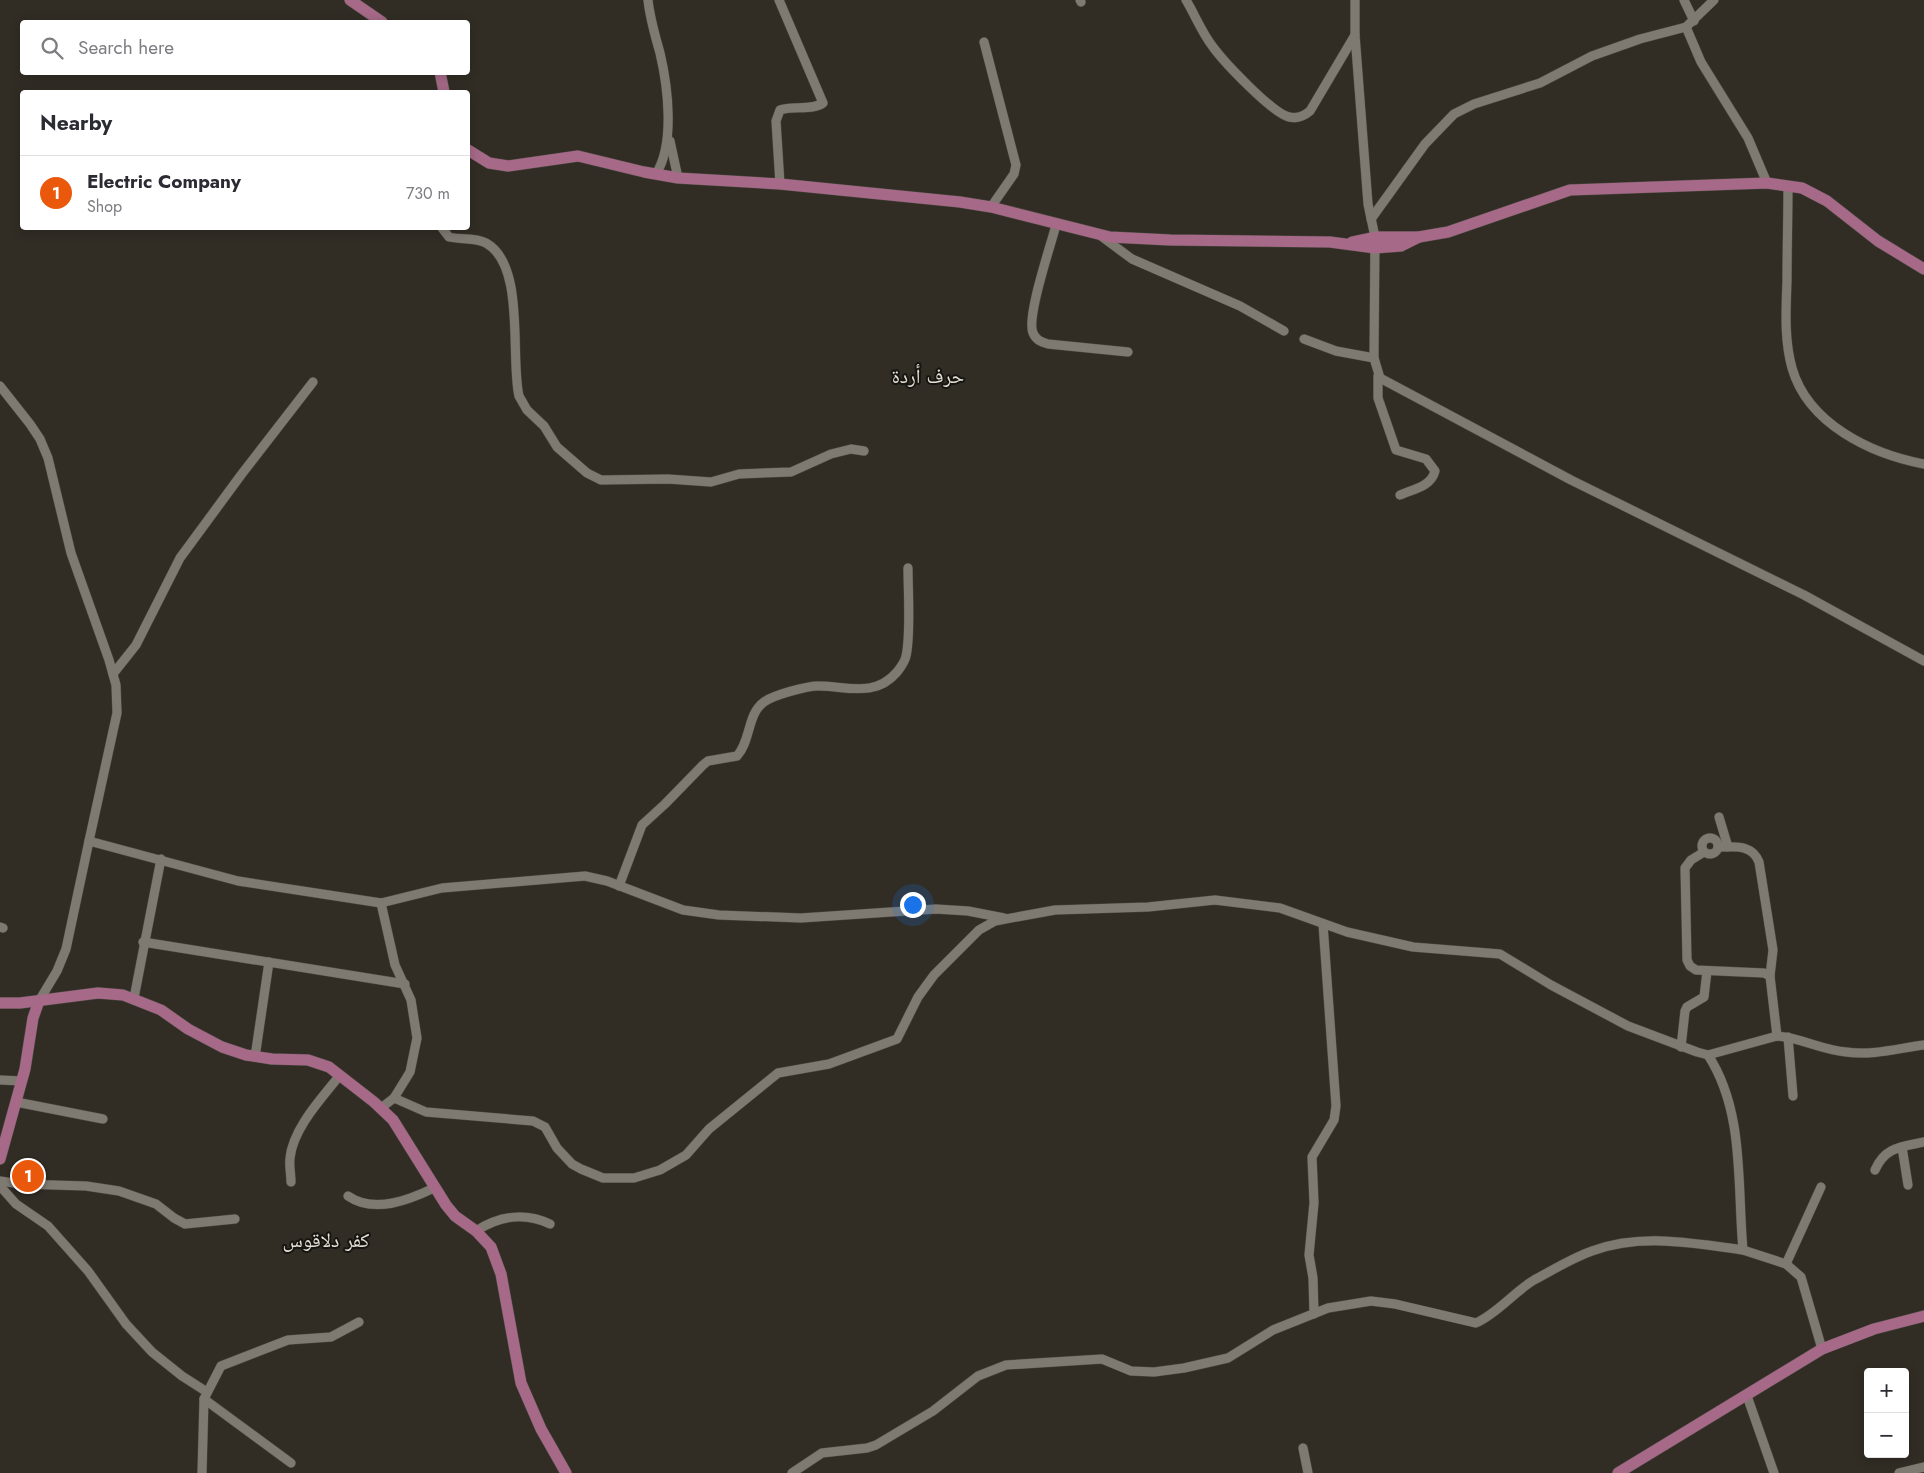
<!DOCTYPE html>
<html lang="en">
<head>
<meta charset="utf-8">
<style>
	body { margin:0; font-family:Jost,"Noto Naskh Arabic",sans-serif; background:#f2f2f3; color:#2b2b33 }
	.controls { position:absolute; right:15px; bottom:15px; display:grid; overflow:hidden; border-radius:5px; box-shadow:0 2px 12px #0003 }
	.controls button { width:45px; height:45px; display:grid; place-items:center; padding:0; border:0; border-bottom:1px solid #e1e1e2; background:#fff; color:#2b2b33; font:25px sans-serif }
	.you { position:absolute; left:912px; top:904px; width:18px; height:18px; margin:-12px; border:4px solid #fff; border-radius:50%; background:#1a73e8; box-shadow:0 0 0 8px #1a73e833 }
	.badge { display:grid; place-items:center; width:32px; height:32px; border-radius:50%; background:#ea580c; color:#fff; font-size:16px; font-weight:700 }
	.pin { position:absolute; translate:-50% -50%; border:2px solid #fff; box-shadow:0 1px 5px #0006 }
	.list { margin:0; padding:0; list-style:none }
	h2 { display:flex; justify-content:space-between; align-items:center; height:65px; margin:0; padding:0 20px; font-size:21px }
	h2 small { font-size:16px; font-weight:400; color:#7c7c81 }
	.list li { display:grid; grid-template-columns:32px 1fr auto; gap:15px; align-items:center; box-sizing:border-box; height:75px; padding:0 20px; border-top:1px solid #e1e1e2 }
	.list b { display:block; font-size:19px; white-space:nowrap }
	.list p { margin:0; font-size:16px; white-space:nowrap; color:#7c7c81 }
	.list em { font-size:16px; font-style:normal; color:#7c7c81 }
	.icon { flex:none; width:28px; height:28px; fill:none; stroke:currentColor; stroke-width:2; stroke-linecap:round; stroke-linejoin:round }
	.map { position:relative; flex:none; width:1924px; height:1473px; overflow:hidden }
	.search { position:absolute; background:#fff; box-shadow:0 2px 12px #0003; left:20px; top:20px; width:450px; height:55px; display:flex; align-items:center; gap:12px; box-sizing:border-box; padding:0 18px; border-radius:5px; color:#7c7c81; font-size:19px }
	.panel { position:absolute; background:#fff; box-shadow:0 2px 12px #0003; left:20px; top:90px; width:450px; height:140px; border-radius:5px }
	.map>svg:first-child { display:block }
</style>
</head>
<body>
<div class="map">
<svg width="1924" height="1473" viewBox="0 0 1924 1473">
	<rect width="100%" height="100%" fill="#312d25"/>
	<g fill="none" stroke-linecap="round" stroke-linejoin="round">
		<!-- minor casing -->
		<g stroke="#4b4841" stroke-width="10">
			<g id="minor">
				<path d="M648,0C650,19 655,35 660,53C668,87 675,144 656,174"/>
				<path d="M779,0L823,103C812,111 793,105 780,110L776,121L780,184"/>
				<polyline points="1080,0 1081,2"/>
				<path d="M1186,0C1195,15 1202,33 1213,47C1224,62 1272,113 1289,117C1297,119 1304,116 1310,111L1355,35"/>
				<polyline points="1355,0 1355,35 1368,204 1375,237 1374,358 1380,378 1571,480 1804,595 1924,661"/>
				<polyline points="1684,0 1694,21"/>
				<polyline points="1686,27 1701,62 1748,138 1767,183"/>
				<polyline points="984,42 1016,165 1014,174 991,207"/>
				<polyline points="670,141 678,178"/>
				<path d="M1788,186C1788,218 1787,249 1787,281C1786,310 1784,339 1792,368C1808,424 1871,454 1924,464"/>
				<polyline points="1371,219 1425,144 1454,114 1474,104 1540,83 1592,56 1640,39 1686,27 1714,0"/>
				<path d="M1056,225C1051,245 1026,317 1033,333C1036,340 1041,342 1048,344L1128,352"/>
				<path d="M442,228L449,237C461,240 475,237 486,243C526,265 510,358 519,396L527,410L544,426L557,447L587,473L601,480L668,479L711,482L739,474L791,472L831,454L851,449L864,451"/>
				<polyline points="1101,236 1132,259 1240,306 1284,331"/>
				<polyline points="1304,339 1336,351 1374,358"/>
				<path d="M1378,376V398L1396,450L1426,459L1435,471C1431,487 1413,489 1400,495"/>
				<polyline points="0,386 30,424 40,439 48,458 71,553 109,660 116,685 117,713 89,841"/>
				<polyline points="113,674 136,645 180,558 241,475 313,382"/>
				<polyline points="1719,817 1728,847"/>
				<circle cx="1710" cy="846" r="8"/>
				<path d="M1718,847C1735,847 1752,844 1759,862L1773,950L1770,976L1777,1036"/>
				<polyline points="1704,852 1691,860 1685,868 1687,960 1690,966 1696,970 1764,973 1770,976"/>
				<path d="M619,886L642,825L665,804L703,765L708,761L737,756C751,741 747,714 764,702C773,695 807,686 818,686C847,686 875,698 897,672C900,668 905,662 906,656C911,635 908,592 908,568"/>
				<polyline points="381,903 395,965 411,1000 417,1038 410,1072 394,1098"/>
				<polyline points="0,927 3,928"/>
				<polyline points="143,942 405,984"/>
				<polyline points="134,998 161,859"/>
				<polyline points="39,1001 57,971 66,949 89,841 238,881 381,903 442,888 585,876 607,881 683,910 719,915 801,918 936,909 968,911 1004,918"/>
				<polyline points="1788,1037 1793,1096"/>
				<polyline points="1681,1047 1685,1011 1687,1007 1704,997 1707,971"/>
				<path d="M1708,1055C1745,1112 1737,1185 1743,1250L1786,1264L1801,1277L1822,1349"/>
				<polyline points="255,1057 269,962"/>
				<polyline points="0,1080 22,1081"/>
				<polyline points="16,1102 103,1119"/>
				<path d="M381,1108L394,1098L426,1112L533,1121L545,1127L557,1148L572,1164L581,1169L603,1178H634L660,1170L686,1155L709,1129L778,1073L829,1064L897,1039L918,997L934,975L979,930L995,921L1055,910L1148,907L1215,900L1280,908L1347,932L1413,947L1500,954L1551,985L1628,1026L1697,1052L1708,1055L1777,1036C1801,1038 1822,1050 1846,1052C1872,1056 1899,1048 1924,1045"/>
				<polyline points="1902,1147 1908,1185"/>
				<path d="M1875,1170C1885,1147 1901,1147 1924,1142"/>
				<polyline points="0,1181 20,1184 86,1186 119,1191 156,1204 174,1218 185,1224 235,1219"/>
				<path d="M291,1182C291,1174 289,1166 290,1158C293,1128 322,1098 340,1075"/>
				<polyline points="0,1186 16,1204 48,1226 88,1271 126,1324 152,1352 182,1376 207,1392"/>
				<path d="M348,1196C374,1214 409,1200 434,1188"/>
				<path d="M476,1231C499,1216 525,1212 550,1224"/>
				<polyline points="1786,1264 1821,1187"/>
				<polyline points="1314,1314 1313,1278 1309,1255 1314,1203 1312,1157 1334,1120 1336,1106 1323,924"/>
				<polyline points="1747,1396 1774,1473"/>
				<polyline points="204,1399 291,1463"/>
				<polyline points="1303,1448 1308,1473"/>
				<polyline points="202,1473 204,1399 221,1366 288,1340 331,1337 359,1322"/>
				<path d="M792,1473L822,1453L867,1448L876,1445L933,1411L978,1376L1006,1365L1102,1359L1131,1371L1154,1372L1184,1368L1228,1358L1273,1330L1328,1308L1371,1301L1395,1304L1476,1323C1498,1313 1514,1292 1534,1280C1553,1270 1572,1258 1592,1251C1641,1233 1694,1243 1743,1250"/>
				<polyline points="1899,1473 1924,1467"/>
			</g>
		</g>
		<!-- major casing -->
		<g stroke="#4b4841" stroke-width="12">
			<g id="major">
				<polyline points="350,0 382,22"/>
				<polyline points="440,72 444,92"/>
				<polyline points="468,150 489,163 508,166 578,156 644,172 678,178 780,184 960,202 991,207 1110,237 1170,240 1330,242 1375,248 1401,246 1419,237"/>
				<polyline points="1352,242 1375,237 1419,237 1448,232 1570,190 1767,183 1802,188 1827,201 1878,241 1924,269"/>
				<polyline points="0,1003 20,1003 98,993 123,995 161,1010 188,1029 222,1047 246,1055 272,1059 308,1060 329,1067 374,1102 393,1120 446,1205 455,1216 476,1231 491,1247 501,1274 521,1383 541,1429 566,1473"/>
				<polyline points="0,1159 25,1069 33,1018 39,1001"/>
				<polyline points="1618,1473 1822,1349 1874,1329 1924,1316"/>
			</g>
		</g>
		<!-- minor -->
		<use href="#minor" stroke="#7f7a71" stroke-width="9"/>
		<!-- major -->
		<use href="#major" stroke="#a66a88" stroke-width="11"/>
	</g>
	<g text-anchor="middle" stroke-width="4" stroke-linejoin="round" paint-order="stroke">
		<!-- quarter labels -->
		<g font-size="20" fill="#e5e1d6" stroke="#171512">
			<text x="928" y="383">حرف أردة</text>
			<text x="326" y="1247">كفر دلاقوس</text>
		</g>
	</g>
</svg>
<div class="controls">
<button>+</button>
<button>−</button>
</div>
<div class="you"></div>
<div class="pin badge" style="left:28px;top:1176px">1</div>
<div class="search"><svg class="icon" aria-label="search" viewBox="0 0 24 24"><circle cx="10" cy="10" r="6"/><path d="M15 15l6 6"/></svg>Search here</div>
<section class="panel">
<h2>Nearby<small></small></h2>
<ul class="list">
<li><span class="badge">1</span><div><b>Electric Company</b><p>Shop</p></div><em>730 m</em></li>
</ul>
</section>
</div>
</body>
</html>
